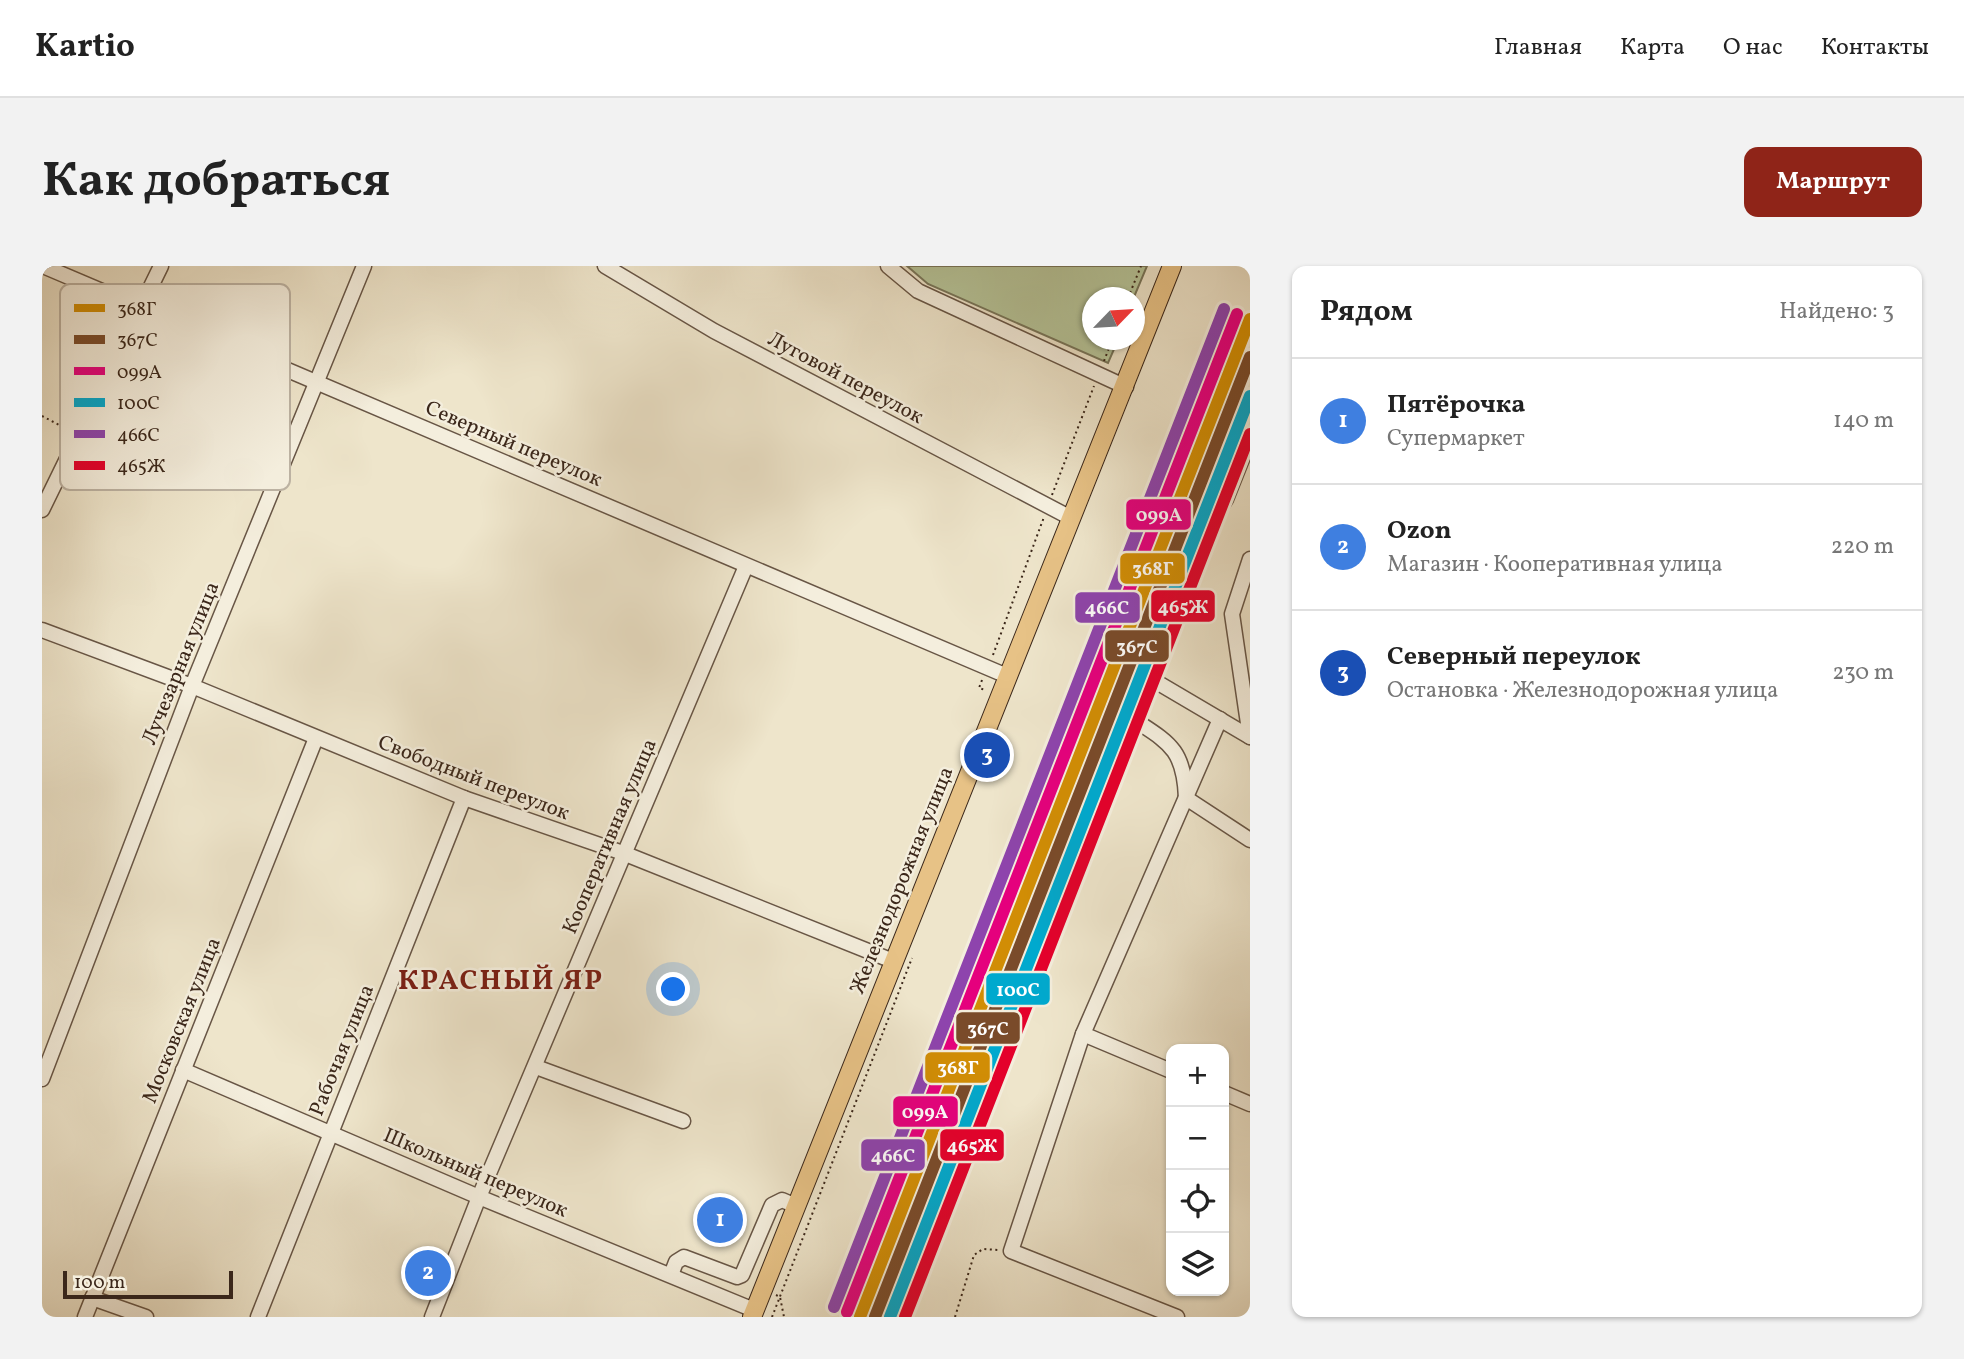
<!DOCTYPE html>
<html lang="ru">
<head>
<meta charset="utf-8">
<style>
	body { margin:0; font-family:Vollkorn,serif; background:#f2f2f2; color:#222 }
	.controls { position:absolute; right:21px; bottom:21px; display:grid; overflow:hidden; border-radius:14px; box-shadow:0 2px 5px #0004 }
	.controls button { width:63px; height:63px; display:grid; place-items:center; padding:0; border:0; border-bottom:2px solid #e0e0e0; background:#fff; color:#222; font:35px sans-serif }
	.compass { position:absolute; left:1040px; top:21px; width:63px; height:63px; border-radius:50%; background:#fff; box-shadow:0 2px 5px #0004; rotate:65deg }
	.scale { position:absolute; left:21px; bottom:18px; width:170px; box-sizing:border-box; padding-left:7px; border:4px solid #3b271a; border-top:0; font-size:19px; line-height:24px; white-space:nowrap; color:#3b271a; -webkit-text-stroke:5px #f4eedd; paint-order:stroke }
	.you { position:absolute; left:632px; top:724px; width:24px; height:24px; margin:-18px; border:5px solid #fff; border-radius:50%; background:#1a73e8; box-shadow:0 0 0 10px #1a73e833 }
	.badge { display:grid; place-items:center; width:46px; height:46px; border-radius:50%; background:#8f2418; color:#fff; font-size:23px; font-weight:700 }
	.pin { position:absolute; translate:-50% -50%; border:4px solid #fff; box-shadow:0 2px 7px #0006 }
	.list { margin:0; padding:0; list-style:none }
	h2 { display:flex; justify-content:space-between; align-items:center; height:91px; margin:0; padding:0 28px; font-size:30px }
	h2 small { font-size:23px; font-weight:400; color:#767676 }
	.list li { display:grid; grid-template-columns:46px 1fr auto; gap:21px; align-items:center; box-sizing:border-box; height:126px; padding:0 28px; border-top:2px solid #e0e0e0 }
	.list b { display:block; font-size:26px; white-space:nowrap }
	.list p { margin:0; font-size:23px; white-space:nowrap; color:#767676 }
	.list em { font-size:23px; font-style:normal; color:#767676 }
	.icon { flex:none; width:38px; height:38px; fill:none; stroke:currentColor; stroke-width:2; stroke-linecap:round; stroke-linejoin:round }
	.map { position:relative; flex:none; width:1208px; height:1051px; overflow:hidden; border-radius:14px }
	header { display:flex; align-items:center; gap:42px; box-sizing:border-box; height:98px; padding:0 35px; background:#fff; border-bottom:2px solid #e0e0e0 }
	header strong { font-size:33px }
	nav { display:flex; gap:38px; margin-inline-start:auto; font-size:24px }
	.intro { display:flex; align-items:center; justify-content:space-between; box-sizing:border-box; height:168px; padding:0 42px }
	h1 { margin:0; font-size:49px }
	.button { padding:18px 32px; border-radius:14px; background:#8f2418; color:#fff; font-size:24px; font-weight:700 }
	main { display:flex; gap:42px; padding:0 42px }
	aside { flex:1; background:#fff; border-radius:14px; box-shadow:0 2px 5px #0004 }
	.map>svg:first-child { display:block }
</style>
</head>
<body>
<header>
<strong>Kartio</strong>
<nav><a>Главная</a><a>Карта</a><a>О нас</a><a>Контакты</a></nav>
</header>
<div class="intro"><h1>Как добраться</h1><a class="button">Маршрут</a></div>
<main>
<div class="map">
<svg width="1208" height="1051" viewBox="0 0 1208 1051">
	<rect width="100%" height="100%" fill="#eee5cb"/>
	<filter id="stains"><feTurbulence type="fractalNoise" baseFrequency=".00286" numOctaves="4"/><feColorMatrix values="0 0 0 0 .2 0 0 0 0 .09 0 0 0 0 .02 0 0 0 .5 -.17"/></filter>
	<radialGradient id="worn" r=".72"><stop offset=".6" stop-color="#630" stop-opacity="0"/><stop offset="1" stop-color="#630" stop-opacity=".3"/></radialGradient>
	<!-- green -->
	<polygon fill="#b6c59a" stroke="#78765a" stroke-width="2" points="865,0 1105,0 1092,31 1050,32 1050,74 1076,74 1066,97 886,18"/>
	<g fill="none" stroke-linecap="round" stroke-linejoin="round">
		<!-- minor casing -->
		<g stroke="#685646" stroke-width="17">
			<g id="minor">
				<polyline points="1,0 965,410"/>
				<polyline points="563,0 672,65 1029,252"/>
				<polyline points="846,0 876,25 1084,121"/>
				<polyline points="0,244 119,0"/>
				<polyline points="0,364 150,420 422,532 581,587 851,695"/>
				<polyline points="1101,408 1208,471"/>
				<path d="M1085,449C1125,476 1142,480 1144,532L1208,574"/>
				<polyline points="1208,471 1190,348 1208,293"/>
				<polyline points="1041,768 1129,805"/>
				<polyline points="494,801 641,855"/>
				<polyline points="141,804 437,931 712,1044"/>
				<polyline points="0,813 150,420 322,0"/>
				<polyline points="1182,827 1208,838"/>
				<polyline points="629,1009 634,996 642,991 695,1011 700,1009 730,939 740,934 754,940"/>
				<polyline points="50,1032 104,1051"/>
				<polyline points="43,1051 274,472"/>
				<polyline points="216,1051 422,532"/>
				<polyline points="390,1051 437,931 704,300"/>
				<polyline points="843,1051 918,867 929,849 990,695 1012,623 1095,427 1124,341 1161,270 1184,233 1208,173"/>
				<polyline points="1135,1051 969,985 1041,768 1178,453"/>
			</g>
		</g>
		<!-- major casing -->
		<g stroke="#3b271a" stroke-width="20">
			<polyline id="major" points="710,1051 1130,0"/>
		</g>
		<!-- path -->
		<g stroke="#3b271a" stroke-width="2" stroke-dasharray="2 3.5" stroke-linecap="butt">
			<polyline points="1086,32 1099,0"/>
			<polyline points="1062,95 1070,74"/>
			<polyline points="0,150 25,163"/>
			<polyline points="1010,229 1052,120"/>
			<polyline points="951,389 1002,251"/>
			<polyline points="940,414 937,422 943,424"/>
			<polyline points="734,1029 738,1031 742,1051"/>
			<polyline points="730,1051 870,692"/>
			<polyline points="913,1051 932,989 941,983 956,984"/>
		</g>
		<!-- minor -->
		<use href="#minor" stroke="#f4eedd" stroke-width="14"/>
		<!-- major -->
		<use href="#major" stroke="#e7c286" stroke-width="18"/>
		<!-- rail casing -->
		<g stroke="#3b271a" stroke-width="6">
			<polyline id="rail" points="828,1051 1208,88"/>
		</g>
		<!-- rail -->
		<use href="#rail" stroke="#f4eedd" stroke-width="3.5" stroke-dasharray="10" stroke-linecap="butt"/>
		<!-- rail-1 casing -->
		<g stroke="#f4eedd" stroke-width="18">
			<polyline id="rail-1" points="818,1051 1208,53"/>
		</g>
		<!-- rail-2 casing -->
		<g stroke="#f4eedd" stroke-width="18">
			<polyline id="rail-2" points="833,1051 1208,91"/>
		</g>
		<!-- rail-3 casing -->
		<g stroke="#f4eedd" stroke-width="18">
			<polyline id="rail-3" points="805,1046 1195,48"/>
		</g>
		<!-- rail-4 casing -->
		<g stroke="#f4eedd" stroke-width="18">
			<polyline id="rail-4" points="848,1051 1208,130"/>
		</g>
		<!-- rail-5 casing -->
		<g stroke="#f4eedd" stroke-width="18">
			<polyline id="rail-5" points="792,1041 1182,43"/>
		</g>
		<!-- rail-6 casing -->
		<g stroke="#f4eedd" stroke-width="18">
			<polyline id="rail-6" points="863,1051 1208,168"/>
		</g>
		<!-- rail-1 -->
		<use href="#rail-1" stroke="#d18d05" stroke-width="12"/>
		<!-- rail-2 -->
		<use href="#rail-2" stroke="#7a4b2a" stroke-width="12"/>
		<!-- rail-3 -->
		<use href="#rail-3" stroke="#e5007d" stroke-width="12"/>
		<!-- rail-4 -->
		<use href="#rail-4" stroke="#00a9ce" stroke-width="12"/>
		<!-- rail-5 -->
		<use href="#rail-5" stroke="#8e44ad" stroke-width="12"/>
		<!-- rail-6 -->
		<use href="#rail-6" stroke="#e4002b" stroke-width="12"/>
	</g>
	<g text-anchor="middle" stroke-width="5" stroke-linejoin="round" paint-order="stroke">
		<!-- street labels -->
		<g font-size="21" fill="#3b271a" stroke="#f4eedd">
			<text transform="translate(804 111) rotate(28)" y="7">Луговой переулок</text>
			<text transform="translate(472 177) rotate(23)" y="7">Северный переулок</text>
			<text transform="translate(138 397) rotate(-68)" y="7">Лучезарная улица</text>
			<text transform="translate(432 511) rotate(21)" y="7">Свободный переулок</text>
			<text transform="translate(567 570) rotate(-67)" y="7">Кооперативная улица</text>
			<text transform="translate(859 614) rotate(-68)" y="7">Железнодорожная улица</text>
			<text transform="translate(139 754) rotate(-68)" y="7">Московская улица</text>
			<text transform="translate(299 784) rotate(-68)" y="7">Рабочая улица</text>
			<text transform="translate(434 906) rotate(23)" y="7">Школьный переулок</text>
		</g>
		<!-- district labels -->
		<g font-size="28" font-weight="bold" letter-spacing="2" fill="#7a1f14" stroke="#f4eedd">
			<text x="459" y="723">КРАСНЫЙ ЯР</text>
		</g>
	</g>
	<!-- legend -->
	<rect x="18" y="18" width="230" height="206" rx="10" fill="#f4eedd" stroke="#bcb2a2" stroke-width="2"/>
	<rect x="32" y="38" width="31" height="8" fill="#d18d05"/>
	<rect x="32" y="69" width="31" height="9" fill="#7a4b2a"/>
	<rect x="32" y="101" width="31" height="8" fill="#e5007d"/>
	<rect x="32" y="132" width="31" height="9" fill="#00a9ce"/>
	<rect x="32" y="164" width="31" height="8" fill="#8e44ad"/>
	<rect x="32" y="195" width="31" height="9" fill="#e4002b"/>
	<g font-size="19" fill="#3b271a">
		<text x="75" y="49">368Г</text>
		<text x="75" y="80">367С</text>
		<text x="75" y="112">099А</text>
		<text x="75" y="143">100C</text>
		<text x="75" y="175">466С</text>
		<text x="75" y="206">465Ж</text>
	</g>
	<g stroke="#f4eedd" stroke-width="2.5">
		<rect x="1083" y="232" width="67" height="33" rx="7" fill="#e5007d"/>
		<rect x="1077" y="286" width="67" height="33" rx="7" fill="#d18d05"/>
		<rect x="1108" y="323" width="66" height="34" rx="7" fill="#e4002b"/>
		<rect x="1032" y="325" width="67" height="33" rx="7" fill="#8e44ad"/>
		<rect x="1062" y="363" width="66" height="34" rx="7" fill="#7a4b2a"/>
		<rect x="943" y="706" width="66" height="34" rx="7" fill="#00a9ce"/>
		<rect x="913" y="745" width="66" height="34" rx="7" fill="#7a4b2a"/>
		<rect x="882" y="785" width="67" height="33" rx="7" fill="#d18d05"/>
		<rect x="850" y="829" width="67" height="33" rx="7" fill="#e5007d"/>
		<rect x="897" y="862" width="66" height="34" rx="7" fill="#e4002b"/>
		<rect x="818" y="872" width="66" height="34" rx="7" fill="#8e44ad"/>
	</g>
	<g font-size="19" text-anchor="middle" font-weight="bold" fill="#fff">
		<text x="1117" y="255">099А</text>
		<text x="1111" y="309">368Г</text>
		<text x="1141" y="347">465Ж</text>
		<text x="1065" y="348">466С</text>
		<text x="1095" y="387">367С</text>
		<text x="976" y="730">100C</text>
		<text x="946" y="769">367С</text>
		<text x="916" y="808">368Г</text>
		<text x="883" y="852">099А</text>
		<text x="930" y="886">465Ж</text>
		<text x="851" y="896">466С</text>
	</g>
	<rect width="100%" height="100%" filter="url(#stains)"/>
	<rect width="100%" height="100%" fill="url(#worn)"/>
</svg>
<div class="controls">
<button>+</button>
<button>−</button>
<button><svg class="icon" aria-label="locate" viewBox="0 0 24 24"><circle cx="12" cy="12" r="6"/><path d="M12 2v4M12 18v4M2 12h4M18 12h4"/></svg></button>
<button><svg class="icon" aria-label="layers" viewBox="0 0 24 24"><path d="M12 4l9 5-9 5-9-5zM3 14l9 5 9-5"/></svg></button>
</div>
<svg class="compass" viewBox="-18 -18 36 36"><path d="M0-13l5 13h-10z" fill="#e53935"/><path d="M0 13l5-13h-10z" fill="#767676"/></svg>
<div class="scale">100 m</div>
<div class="you"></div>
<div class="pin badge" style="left:678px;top:954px;background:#3f7fe0">1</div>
<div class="pin badge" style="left:386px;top:1007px;background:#3f7fe0">2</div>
<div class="pin badge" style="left:945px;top:489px;background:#1a4fb4">3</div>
</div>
<aside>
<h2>Рядом<small>Найдено: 3</small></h2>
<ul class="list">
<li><span class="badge" style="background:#3f7fe0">1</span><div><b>Пятёрочка</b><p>Супермаркет</p></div><em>140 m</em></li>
<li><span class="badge" style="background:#3f7fe0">2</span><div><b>Ozon</b><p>Магазин · Кооперативная улица</p></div><em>220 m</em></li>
<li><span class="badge" style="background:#1a4fb4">3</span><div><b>Северный переулок</b><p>Остановка · Железнодорожная улица</p></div><em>230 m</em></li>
</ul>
</aside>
</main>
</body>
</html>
